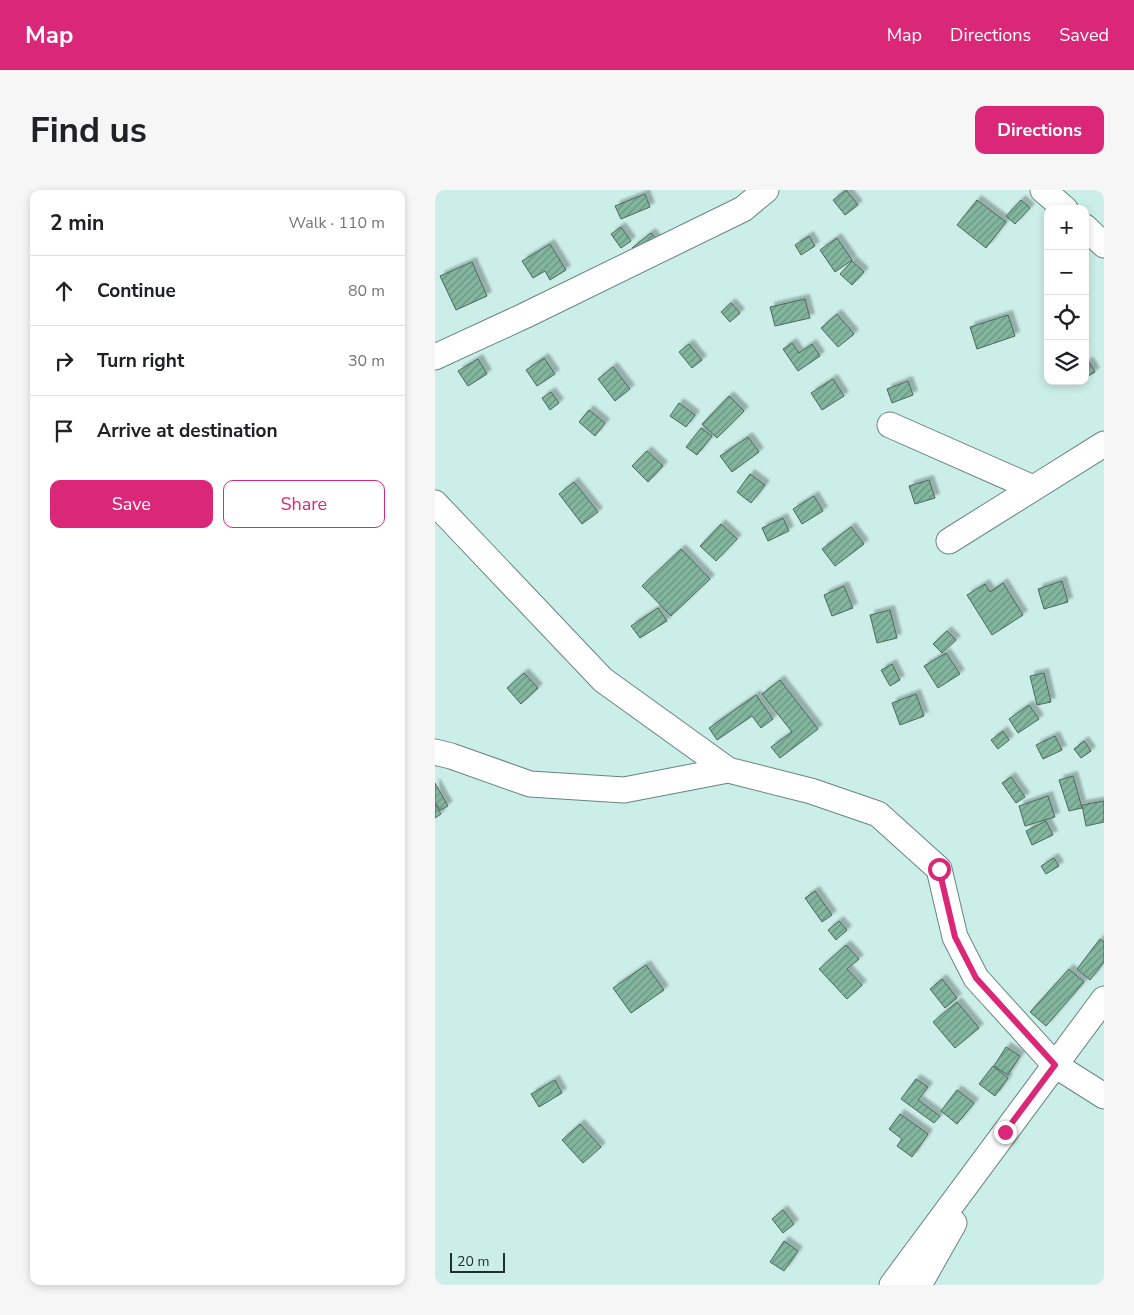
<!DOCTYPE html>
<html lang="en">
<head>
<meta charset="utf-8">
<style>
	body { margin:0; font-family:"Nunito Sans",sans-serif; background:#f6f6f6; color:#202124 }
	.controls { position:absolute; right:15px; top:15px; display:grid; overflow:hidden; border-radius:10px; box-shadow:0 2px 8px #0003 }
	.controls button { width:45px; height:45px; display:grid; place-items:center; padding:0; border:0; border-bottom:1px solid #e0e0e0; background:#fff; color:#202124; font:25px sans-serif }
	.scale { position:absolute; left:15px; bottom:12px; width:55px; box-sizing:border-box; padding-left:5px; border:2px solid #212e2b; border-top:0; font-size:14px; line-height:18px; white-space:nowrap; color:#212e2b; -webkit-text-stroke:4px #cceee8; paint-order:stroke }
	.stop { position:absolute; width:15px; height:15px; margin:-11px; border:4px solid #db2777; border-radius:50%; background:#fff }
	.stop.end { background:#db2777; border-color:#fff; box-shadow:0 1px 5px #0008 }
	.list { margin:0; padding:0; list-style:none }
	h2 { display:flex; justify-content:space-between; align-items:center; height:65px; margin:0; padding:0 20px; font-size:21px }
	h2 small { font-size:16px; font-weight:400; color:#757577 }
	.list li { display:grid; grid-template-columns:32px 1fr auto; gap:15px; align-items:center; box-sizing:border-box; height:70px; padding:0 20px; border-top:1px solid #e0e0e0 }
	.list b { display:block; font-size:19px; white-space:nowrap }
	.list em { font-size:16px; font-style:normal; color:#757577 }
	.actions { display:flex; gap:10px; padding:15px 20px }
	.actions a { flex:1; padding:11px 0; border:1px solid #db2777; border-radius:10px; text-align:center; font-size:18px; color:#db2777 }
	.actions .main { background:#db2777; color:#fff }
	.icon { flex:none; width:28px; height:28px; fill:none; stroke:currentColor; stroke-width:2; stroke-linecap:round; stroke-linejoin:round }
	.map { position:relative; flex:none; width:669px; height:1095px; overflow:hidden; border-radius:10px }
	header { display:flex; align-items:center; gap:30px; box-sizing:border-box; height:70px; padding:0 25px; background:#db2777; color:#fff }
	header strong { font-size:24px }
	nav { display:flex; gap:28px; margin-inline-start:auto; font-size:18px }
	.intro { display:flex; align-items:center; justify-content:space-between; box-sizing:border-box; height:120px; padding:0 30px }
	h1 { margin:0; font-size:35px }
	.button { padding:12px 22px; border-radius:10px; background:#db2777; color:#fff; font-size:18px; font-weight:700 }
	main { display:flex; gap:30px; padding:0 30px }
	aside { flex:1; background:#fff; border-radius:10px; box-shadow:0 2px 8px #0003 }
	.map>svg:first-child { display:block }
</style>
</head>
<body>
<header>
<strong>Map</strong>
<nav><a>Map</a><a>Directions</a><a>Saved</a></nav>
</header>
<div class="intro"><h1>Find us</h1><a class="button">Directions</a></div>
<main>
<aside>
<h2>2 min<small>Walk · 110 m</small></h2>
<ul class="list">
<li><svg class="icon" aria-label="ahead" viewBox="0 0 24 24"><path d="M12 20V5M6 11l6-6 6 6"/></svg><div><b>Continue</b></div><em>80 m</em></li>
<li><svg class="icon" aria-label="right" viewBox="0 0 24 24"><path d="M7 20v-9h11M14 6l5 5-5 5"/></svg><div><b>Turn right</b></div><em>30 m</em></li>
<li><svg class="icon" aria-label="arrive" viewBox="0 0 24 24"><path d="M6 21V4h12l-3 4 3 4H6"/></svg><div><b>Arrive at destination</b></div></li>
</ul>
<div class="actions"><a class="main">Save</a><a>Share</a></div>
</aside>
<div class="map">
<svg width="669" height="1095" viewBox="0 0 669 1095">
	<defs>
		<pattern id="building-hatch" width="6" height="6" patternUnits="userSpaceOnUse" patternTransform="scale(1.25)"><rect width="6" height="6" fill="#82b69e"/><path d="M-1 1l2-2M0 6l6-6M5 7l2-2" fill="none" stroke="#6a9481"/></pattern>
		<filter id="shadow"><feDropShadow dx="4.5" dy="-4.5" stdDeviation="1" flood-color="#0004"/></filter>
	</defs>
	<rect width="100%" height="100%" fill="#cceee8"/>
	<!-- building -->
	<g fill="url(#building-hatch)" stroke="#4c675a" filter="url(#shadow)">
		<polygon points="411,0 423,15 410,25 398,10"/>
		<polygon points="210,4 215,17 186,29 180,16"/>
		<polygon points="542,10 571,32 551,58 522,35"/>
		<polygon points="586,10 595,18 580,34 571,26"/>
		<polygon points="186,37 196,51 186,58 176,44"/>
		<polygon points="216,43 225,54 206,69 197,58"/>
		<polygon points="374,46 380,56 366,65 360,55"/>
		<polygon points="402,48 417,70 400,82 385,60"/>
		<polygon points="115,54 131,80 115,90 110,81 98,88 87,71"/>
		<polygon points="417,71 429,82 417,95 405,84"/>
		<polygon points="37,72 52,106 21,120 5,86"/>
		<polygon points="370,109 375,128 340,136 335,117"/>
		<polygon points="296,113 305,123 295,132 286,122"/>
		<polygon points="402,124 419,144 403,157 386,138"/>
		<polygon points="573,125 580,146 542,159 535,137"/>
		<polygon points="357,153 364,163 377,154 385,166 363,181 348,159"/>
		<polygon points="254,154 267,170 257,178 244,162"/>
		<polygon points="109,168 120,184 102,196 91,180"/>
		<polygon points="43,169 52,184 33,196 23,181"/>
		<polygon points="654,172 660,182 650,188 650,174"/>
		<polygon points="178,177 195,199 180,211 163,189"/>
		<polygon points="398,189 409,206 387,220 376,203"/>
		<polygon points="473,191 478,205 457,213 452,199"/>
		<polygon points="116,202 124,213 115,220 107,208"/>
		<polygon points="294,206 309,221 282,248 267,234"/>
		<polygon points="244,213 260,225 251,237 235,226"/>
		<polygon points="154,220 170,233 160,246 144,232"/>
		<polygon points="266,238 277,246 262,265 251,257"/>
		<polygon points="313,247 324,262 297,282 285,266"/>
		<polygon points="212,261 228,276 213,292 197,276"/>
		<polygon points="315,284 330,295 316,313 302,302"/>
		<polygon points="494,290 500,308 480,314 474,296"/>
		<polygon points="139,292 163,322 147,334 124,304"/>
		<polygon points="379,306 388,321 367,334 358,319"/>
		<polygon points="348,328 354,341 333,351 327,338"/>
		<polygon points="286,334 302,349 281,371 265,356"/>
		<polygon points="416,337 429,354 400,376 387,359"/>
		<polygon points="246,359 275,389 236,426 207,396"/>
		<polygon points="627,391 633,412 609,419 603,399"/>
		<polygon points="568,393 588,425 557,445 532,405 550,394 555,402"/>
		<polygon points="409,396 418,418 397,426 389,405"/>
		<polygon points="223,418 232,431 205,448 196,436"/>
		<polygon points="455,420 462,448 442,453 435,425"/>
		<polygon points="512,441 521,450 507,463 498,454"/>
		<polygon points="511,463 525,484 503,498 489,476"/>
		<polygon points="457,474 465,490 455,496 446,480"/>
		<polygon points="89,483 103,498 86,514 72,498"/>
		<polygon points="609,483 616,512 602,515 595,486"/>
		<polygon points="345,490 383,539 345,568 336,557 357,542 327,504"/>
		<polygon points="481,504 489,526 465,535 457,513"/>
		<polygon points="321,505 338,529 326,538 317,526 282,550 274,538"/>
		<polygon points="594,515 604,529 583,543 574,529"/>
		<polygon points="568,541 574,550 563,559 556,550"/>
		<polygon points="620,546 627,560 608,569 601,555"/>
		<polygon points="649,551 656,561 646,568 639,559"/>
		<polygon points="638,586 647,618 634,621 624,590"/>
		<polygon points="576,587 590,607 581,613 567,593"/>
		<polygon points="0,593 13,616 5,620 0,612"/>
		<polygon points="613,606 620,627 590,636 584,616"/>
		<polygon points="669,611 669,632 651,636 647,615"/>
		<polygon points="0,614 6,624 0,628"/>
		<polygon points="611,631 618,645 597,655 591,641"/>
		<polygon points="619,668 624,676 611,684 606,676"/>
		<polygon points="380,701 397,725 387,732 370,708"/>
		<polygon points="404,731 412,740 401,750 393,740"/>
		<polygon points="665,749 669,752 669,772 655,790 642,779"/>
		<polygon points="411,755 424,769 412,779 427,795 412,809 384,779"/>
		<polygon points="211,775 229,800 196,823 178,798"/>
		<polygon points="634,779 649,792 611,836 595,822"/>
		<polygon points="507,789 522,808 510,818 495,799"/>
		<polygon points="522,812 544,838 520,858 498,832"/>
		<polygon points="571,857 585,866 573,885 559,876"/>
		<polygon points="558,876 573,888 560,906 544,894"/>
		<polygon points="481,889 493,897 483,910 505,926 499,933 466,909"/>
		<polygon points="120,890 127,903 104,917 96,904"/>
		<polygon points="522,900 539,913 522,934 506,921"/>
		<polygon points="465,924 493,944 477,967 462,956 467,949 454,939"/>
		<polygon points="145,934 166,957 148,973 127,950"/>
		<polygon points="348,1020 359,1034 348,1043 337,1029"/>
		<polygon points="349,1051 363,1061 349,1081 335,1072"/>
	</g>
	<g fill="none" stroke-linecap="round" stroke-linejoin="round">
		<!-- minor casing -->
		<g stroke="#678681" stroke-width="27">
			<g id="minor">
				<polyline points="608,0 630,19"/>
				<polyline points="650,37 669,55"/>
				<polyline points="0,167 89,126 308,19 331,0"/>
				<polyline points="455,235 598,298"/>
				<polyline points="0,313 168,490 293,580 376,601 443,624 504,679 520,747 541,788 620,875 669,906"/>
				<polyline points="514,351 669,254"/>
				<polyline points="0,562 16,566 95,594 189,600 293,580"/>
				<polyline points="457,1095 669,809"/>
				<polyline points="484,1095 519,1033"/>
			</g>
		</g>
		<!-- minor -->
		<use href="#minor" stroke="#fff" stroke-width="25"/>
	</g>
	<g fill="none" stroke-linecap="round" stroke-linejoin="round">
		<!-- route -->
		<polyline stroke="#db2777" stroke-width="6" points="504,679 520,747 541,788 620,875 570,942"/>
	</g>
</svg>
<div class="controls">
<button>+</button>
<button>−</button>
<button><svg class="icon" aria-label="locate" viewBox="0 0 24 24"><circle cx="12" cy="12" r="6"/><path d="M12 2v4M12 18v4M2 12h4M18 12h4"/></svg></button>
<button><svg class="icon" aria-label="layers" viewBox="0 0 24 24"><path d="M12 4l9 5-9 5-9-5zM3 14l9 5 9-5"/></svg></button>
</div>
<div class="scale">20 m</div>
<div class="stop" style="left:504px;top:679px"></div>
<div class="stop end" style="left:570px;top:942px"></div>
</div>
</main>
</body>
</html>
